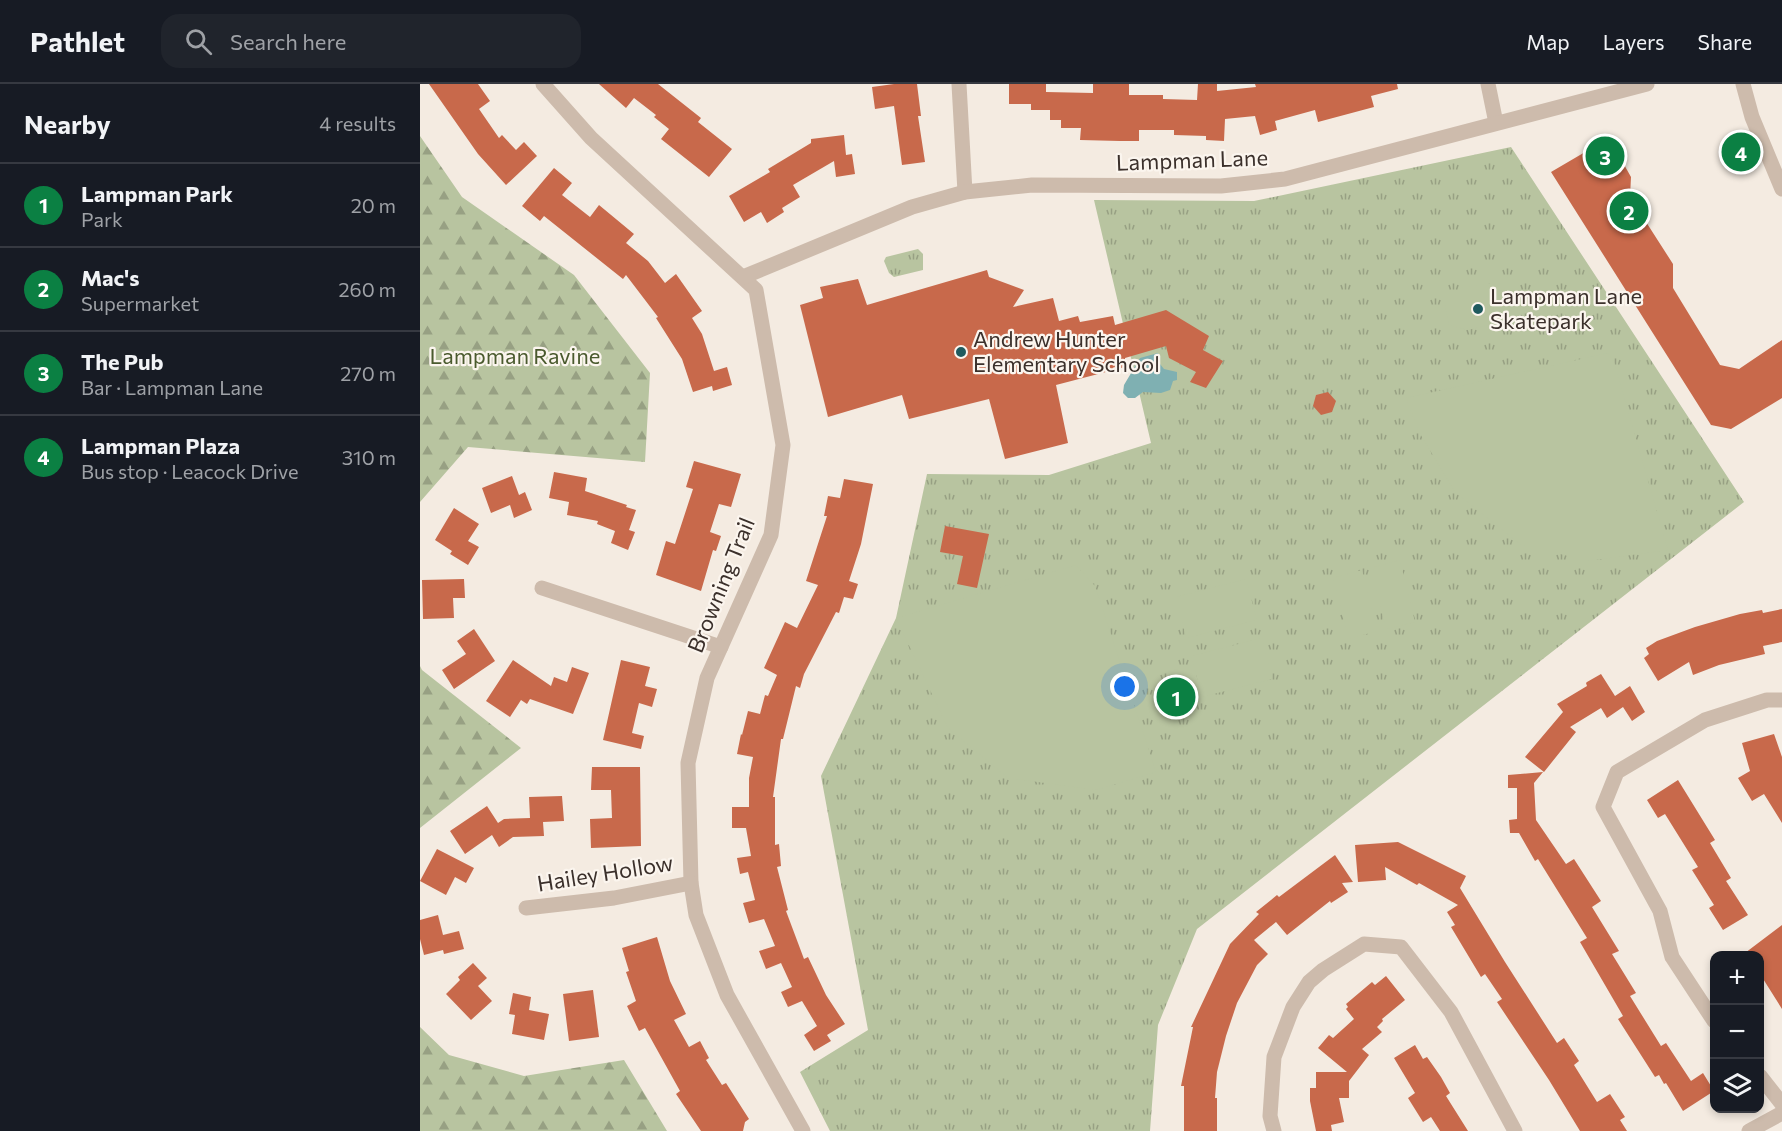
<!DOCTYPE html>
<html lang="en">
<head>
<meta charset="utf-8">
<style>
	body { margin:0; font-family:Commissioner,sans-serif; background:#20242c; color:#f1f3f6 }
	.controls { position:absolute; right:18px; bottom:18px; display:grid; overflow:hidden; border-radius:12px; box-shadow:0 3px 9px #0003 }
	.controls button { width:54px; height:54px; display:grid; place-items:center; padding:0; border:0; border-bottom:2px solid #363941; background:#171b24; color:#f1f3f6; font:30px sans-serif }
	.you { position:absolute; left:705px; top:603px; width:21px; height:21px; margin:-15px; border:4px solid #fff; border-radius:50%; background:#1a73e8; box-shadow:0 0 0 9px #1a73e833 }
	.badge { display:grid; place-items:center; width:39px; height:39px; border-radius:50%; background:#0b8043; color:#fff; font-size:20px; font-weight:700 }
	.pin { position:absolute; translate:-50% -50%; border:3px solid #fff; box-shadow:0 2px 6px #0006 }
	.list { margin:0; padding:0; list-style:none }
	h2 { display:flex; justify-content:space-between; align-items:center; height:78px; margin:0; padding:0 24px; font-size:26px }
	h2 small { font-size:20px; font-weight:400; color:#9ea1a6 }
	.list li { display:grid; grid-template-columns:39px 1fr auto; gap:18px; align-items:center; box-sizing:border-box; height:84px; padding:0 24px; border-top:2px solid #363941 }
	.list b { display:block; font-size:22px; white-space:nowrap }
	.list p { margin:0; font-size:20px; white-space:nowrap; color:#9ea1a6 }
	.list em { font-size:20px; font-style:normal; color:#9ea1a6 }
	.icon { flex:none; width:33px; height:33px; fill:none; stroke:currentColor; stroke-width:2; stroke-linecap:round; stroke-linejoin:round }
	.map { position:relative; flex:none; width:1362px; height:1047px; overflow:hidden }
	header { display:flex; align-items:center; gap:36px; box-sizing:border-box; height:84px; padding:0 30px; background:#171b24; border-bottom:2px solid #363941 }
	header strong { font-size:28px }
	nav { display:flex; gap:33px; margin-inline-start:auto; font-size:21px }
	.search { width:420px; height:54px; background:#20242c; display:flex; align-items:center; gap:15px; box-sizing:border-box; padding:0 21px; border-radius:18px; color:#9ea1a6; font-size:22px }
	main { display:flex }
	aside { flex:1; background:#171b24 }
	.map>svg:first-child { display:block }
</style>
</head>
<body>
<header>
<strong>Pathlet</strong>
<div class="search"><svg class="icon" aria-label="search" viewBox="0 0 24 24"><circle cx="10" cy="10" r="6"/><path d="M15 15l6 6"/></svg>Search here</div>
<nav><a>Map</a><a>Layers</a><a>Share</a></nav>
</header>
<main>
<aside>
<h2>Nearby<small>4 results</small></h2>
<ul class="list">
<li><span class="badge">1</span><div><b>Lampman Park</b><p>Park</p></div><em>20 m</em></li>
<li><span class="badge">2</span><div><b>Mac's</b><p>Supermarket</p></div><em>260 m</em></li>
<li><span class="badge">3</span><div><b>The Pub</b><p>Bar · Lampman Lane</p></div><em>270 m</em></li>
<li><span class="badge">4</span><div><b>Lampman Plaza</b><p>Bus stop · Leacock Drive</p></div><em>310 m</em></li>
</ul>
</aside>
<div class="map">
<svg width="1362" height="1047" viewBox="0 0 1362 1047">
	<defs>
		<pattern id="grass-tufts" width="24" height="20" patternUnits="userSpaceOnUse" patternTransform="scale(1.5)"><rect width="24" height="20" fill="#b8c4a0"/><path d="M3 7l-1-3M5 7V3M7 7l1-3M15 17l-1-3M17 17v-4M19 17l1-3" fill="none" stroke="#97a083"/></pattern>
		<pattern id="forest-firs" width="22" height="20" patternUnits="userSpaceOnUse" patternTransform="scale(1.5)"><rect width="22" height="20" fill="#b8c4a0"/><path d="M5 1l3.5 6h-7zM16 11l3.5 6h-7z" fill="#97a083"/></pattern>
	</defs>
	<rect width="100%" height="100%" fill="#f4ebe1"/>
	<!-- grass -->
	<g fill="url(#grass-tufts)">
		<polygon points="1091,63 1324,418 777,845 738,941 730,1047 410,1047 380,988 448,946 401,692 476,534 507,390 629,391 731,359 674,116 834,117"/>
		<polygon points="498,165 503,170 503,186 474,193 469,189 464,177 466,173"/>
	</g>
	<!-- forest -->
	<g fill="url(#forest-firs)">
		<polygon points="0,52 42,113 154,191 230,289 225,378 48,363 0,418"/>
		<polygon points="0,582 2,586 101,664 0,744"/>
		<polygon points="0,943 29,971 104,992 204,976 247,1047 0,1047"/>
	</g>
	<!-- pitch -->
	<g fill="#b8c4a0">
		<polygon points="1071,199 1089,209 1091,228 1081,238 1048,246 1029,241 1025,222 1043,203"/>
		<polygon points="1188,269 1194,278 1248,466 1168,477 1100,460 1035,408 999,348 986,314"/>
		<polygon points="980,476 995,538 966,545 951,484"/>
		<polygon points="656,481 675,502 736,688 676,706 588,694 528,644 476,534"/>
		<polygon points="942,486 957,547 929,555 913,494"/>
		<polygon points="826,495 837,536 766,554 756,513"/>
		<polygon points="842,554 852,595 782,613 771,572"/>
	</g>
	<!-- water -->
	<polygon fill="#7fb0b2" points="738,269 740,280 744,285 757,288 757,296 753,297 750,306 741,309 723,308 715,314 708,314 703,309 704,301 720,274"/>
	<!-- building -->
	<g fill="#c8694b">
		<polygon points="9,0 58,0 70,17 59,25 79,54 82,51 96,66 104,58 117,72 86,101 58,70"/>
		<polygon points="179,0 238,0 281,34 278,38 312,65 289,93 241,55 249,45 234,33 236,31 214,14 206,24"/>
		<polygon points="474,0 497,0 501,32 498,32 505,78 482,81 474,22 455,25 452,3"/>
		<polygon points="589,0 626,0 626,8 673,9 673,0 709,0 709,11 743,11 743,15 777,16 778,0 797,0 797,7 836,3 835,0 977,0 978,5 951,12 954,23 898,38 895,26 855,37 857,46 840,51 835,32 805,35 804,57 786,56 786,52 754,51 754,46 719,46 719,57 700,57 660,56 661,44 641,44 641,36 630,36 630,26 611,26 611,20 589,20"/>
		<polygon points="424,51 426,71 432,70 435,90 416,93 414,77 373,101 380,113 362,124 364,128 347,139 341,128 324,138 309,112 350,88 348,85 391,59 391,55"/>
		<polygon points="1189,54 1211,93 1210,113 1253,180 1253,204 1300,281 1319,285 1362,256 1362,314 1311,345 1291,341 1131,88"/>
		<polygon points="134,84 152,99 142,111 170,133 179,121 214,150 206,159 228,177 245,199 256,190 282,227 272,234 282,250 294,287 307,283 312,301 293,307 292,302 273,308 262,275 236,234 238,233 206,191 203,195 124,132 120,137 102,122"/>
		<polygon points="567,186 569,193 604,206 593,223 633,214 639,237 658,232 660,238 693,232 695,241 746,226 789,252 783,266 803,277 786,304 770,298 776,288 749,274 746,262 705,274 705,283 636,301 648,359 585,375 569,315 489,335 482,311 408,333 380,221 403,214 400,203 438,195 447,221"/>
		<polygon points="908,308 916,317 912,328 901,331 893,322 896,311"/>
		<polygon points="274,377 321,390 311,423 299,420 290,448 301,452 296,467 293,466 281,507 236,491 246,457 255,460 273,405 266,403"/>
		<polygon points="134,388 167,394 165,407 207,421 206,423 216,426 209,446 215,448 208,466 191,459 195,447 177,440 178,437 147,431 149,418 129,414"/>
		<polygon points="92,392 99,411 105,408 112,426 94,434 90,421 71,429 62,404"/>
		<polygon points="424,395 453,400 441,460 429,497 438,500 433,515 424,513 419,529 416,528 384,590 380,604 376,602 363,655 361,655 353,713 355,713 355,761 359,760 361,782 357,783 368,826 366,827 384,875 388,873 406,911 425,940 407,951 411,957 394,967 384,951 397,942 382,917 368,923 361,908 372,903 361,879 346,885 339,867 355,862 344,835 329,839 323,819 335,816 328,788 320,790 317,774 331,772 326,744 312,744 312,723 329,723 329,694 333,673 317,670 321,650 322,651 328,627 340,630 345,611 348,612 357,591 344,584 365,538 377,544 398,501 386,497 407,432 404,432 408,412 420,414"/>
		<polygon points="34,424 59,440 48,457 59,463 48,481 30,470 32,467 15,456"/>
		<polygon points="525,442 569,450 557,504 537,500 543,472 520,468"/>
		<polygon points="44,495 45,514 33,514 34,534 3,535 2,496"/>
		<polygon points="1362,525 1362,558 1343,562 1345,570 1299,581 1273,591 1269,578 1238,597 1224,574 1229,570 1226,564 1237,557 1275,543 1320,530 1342,526 1343,529"/>
		<polygon points="54,545 75,577 34,605 22,586 46,570 37,557"/>
		<polygon points="93,576 131,602 134,593 147,598 152,583 169,589 153,630 110,615 107,620 101,616 90,633 66,617"/>
		<polygon points="201,576 230,583 225,602 237,605 232,623 219,619 212,649 224,652 221,665 183,656"/>
		<polygon points="1181,590 1195,612 1210,602 1225,628 1212,637 1203,623 1187,634 1181,624 1150,643 1156,648 1124,688 1105,673 1143,628 1137,620 1167,602 1166,599 1167,598"/>
		<polygon points="1354,650 1362,673 1362,739 1344,710 1332,717 1318,694 1330,687 1322,659"/>
		<polygon points="172,683 220,683 221,762 171,764 170,735 192,734 191,706 171,706"/>
		<polygon points="1123,688 1114,699 1116,736 1146,780 1154,775 1181,817 1172,823 1199,867 1192,870 1216,909 1210,912 1241,962 1246,959 1271,997 1283,989 1294,1007 1263,1027 1246,999 1244,1000 1239,991 1235,993 1198,935 1203,932 1160,858 1167,854 1118,775 1115,777 1099,749 1090,749 1089,736 1097,735 1097,704 1088,704 1088,691"/>
		<polygon points="1258,696 1295,756 1290,759 1311,794 1306,797 1328,831 1303,846 1289,824 1294,821 1272,786 1278,783 1245,730 1238,734 1227,716"/>
		<polygon points="142,712 144,737 123,738 124,752 93,753 79,763 72,751 45,770 30,747 67,722 78,739 84,735 110,734 109,713"/>
		<polygon points="978,758 1046,792 1040,804 1085,878 1137,959 1144,954 1159,977 1154,981 1177,1018 1190,1010 1205,1033 1200,1036 1207,1047 1160,1047 1129,996 1077,918 1082,915 1065,890 1061,893 1031,843 1035,841 1027,828 1038,821 999,799 997,801 965,783 966,796 938,798 935,761"/>
		<polygon points="17,765 54,784 46,799 35,793 26,811 0,797"/>
		<polygon points="915,771 933,798 922,799 928,808 911,819 910,817 867,851 856,838 834,856 848,870 837,881 817,919 806,952 797,988 795,1014 797,1014 797,1047 764,1047 764,1002 761,1002 773,943 771,943 810,860 839,830 836,828 851,816 857,811 859,813"/>
		<polygon points="18,831 23,851 39,847 44,865 24,870 23,866 4,871 0,855 0,836"/>
		<polygon points="1362,841 1362,925 1340,890 1340,872 1321,872"/>
		<polygon points="237,853 250,897 266,930 254,936 269,963 280,957 289,974 286,976 302,1001 306,999 329,1035 325,1038 323,1047 281,1047 256,1010 260,1007 225,944 219,947 207,922 216,917 206,888 209,887 202,864"/>
		<polygon points="53,879 67,894 58,902 72,917 51,936 26,910 40,896 38,893"/>
		<polygon points="966,892 985,916 962,935 963,937 957,943 962,948 942,965 949,971 929,997 929,1014 919,1014 924,1038 911,1041 912,1047 896,1047 890,1017 890,1004 896,1004 896,988 927,988 898,964 909,951 913,954 934,935 926,925 928,923 926,920 952,898 955,901"/>
		<polygon points="173,906 179,953 149,957 143,910"/>
		<polygon points="93,909 111,913 109,926 129,930 124,956 92,950 95,931 89,930"/>
		<polygon points="995,961 1003,975 1007,973 1021,993 1030,1009 1026,1012 1048,1047 1020,1047 1011,1033 1003,1038 988,1014 995,1009 974,974"/>
	</g>
	<g fill="none" stroke-linecap="round" stroke-linejoin="round">
		<!-- minor -->
		<g stroke="#cdbbac" stroke-width="15">
			<polyline points="123,0 171,54 336,206 363,361 351,451 287,594 268,679 271,799 276,831 307,911 383,1047"/>
			<polyline points="539,0 545,108"/>
			<polyline points="1068,0 1076,39"/>
			<polyline points="323,193 492,123 545,108 612,101 801,102 865,95 1227,0"/>
			<polyline points="122,504 301,563"/>
			<polyline points="106,824 194,814 271,799"/>
			<polyline points="1294,937 1252,873 1240,827 1183,723 1197,688 1285,636 1347,616 1362,616"/>
			<polyline points="1340,992 1362,1020"/>
			<polyline points="854,1047 850,1032 854,973 873,923 889,898 903,886 944,860 981,863 1031,928 1095,1047"/>
			<polyline points="1329,1047 1362,1029"/>
		</g>
		<!-- tertiary -->
		<polyline stroke="#cdbbac" stroke-width="15" points="1323,0 1332,33 1362,105"/>
	</g>
	<!-- markers -->
	<g fill="#1f5a5e" stroke="#fbf5ee" stroke-width="2">
		<circle cx="1058" cy="225" r="6"/>
		<circle cx="541" cy="268" r="6"/>
	</g>
	<g text-anchor="middle" stroke-width="4.5" stroke-linejoin="round" paint-order="stroke">
		<!-- street labels -->
		<g font-size="22" fill="#3b302b" stroke="#fbf5ee">
			<text transform="translate(772 76) rotate(-2)" y="8">Lampman Lane</text>
			<text transform="translate(301 501) rotate(-68)" y="8">Browning Trail</text>
			<text transform="translate(185 789) rotate(-9)" y="8">Hailey Hollow</text>
		</g>
		<!-- poi labels -->
		<g font-size="22" fill="#3b302b" stroke="#fbf5ee" text-anchor="start">
			<text x="1070" y="220">Lampman Lane<tspan x="1070" dy="25">Skatepark</tspan></text>
			<text x="553" y="263">Andrew Hunter<tspan x="553" dy="25">Elementary School</tspan></text>
		</g>
		<!-- park labels -->
		<g font-size="22" fill="#4a5a2e" stroke="#fbf5ee">
			<text x="95" y="280">Lampman Ravine</text>
		</g>
	</g>
</svg>
<div class="controls">
<button>+</button>
<button>−</button>
<button><svg class="icon" aria-label="layers" viewBox="0 0 24 24"><path d="M12 4l9 5-9 5-9-5zM3 14l9 5 9-5"/></svg></button>
</div>
<div class="you"></div>
<div class="pin badge" style="left:756px;top:613px">1</div>
<div class="pin badge" style="left:1209px;top:127px">2</div>
<div class="pin badge" style="left:1185px;top:72px">3</div>
<div class="pin badge" style="left:1321px;top:68px">4</div>
</div>
</main>
</body>
</html>
